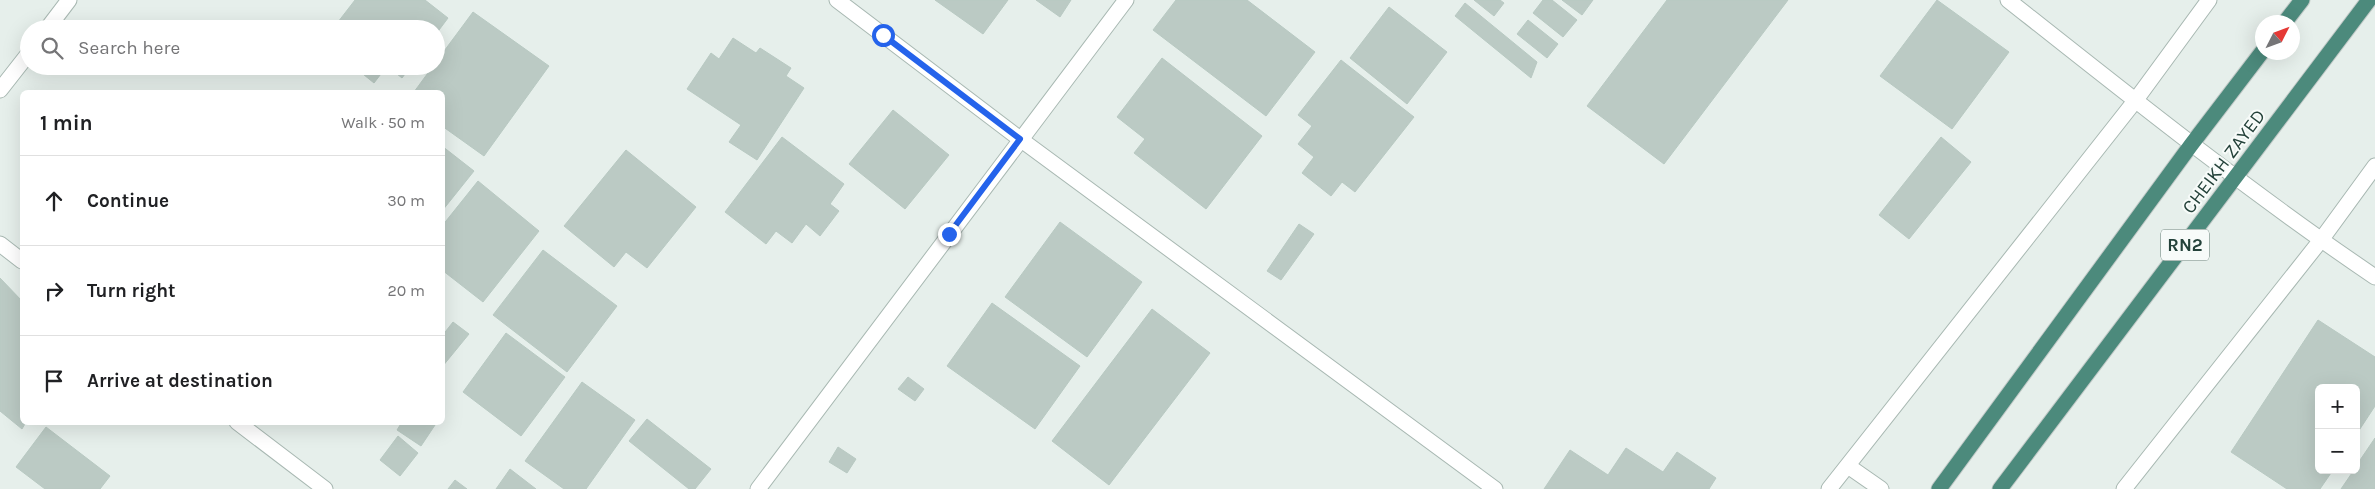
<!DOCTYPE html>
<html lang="en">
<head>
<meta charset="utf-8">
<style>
	body { margin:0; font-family:Karla,sans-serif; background:#f2f2f2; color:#202124 }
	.controls { position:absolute; right:15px; bottom:15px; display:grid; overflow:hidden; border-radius:8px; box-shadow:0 5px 20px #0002 }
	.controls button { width:45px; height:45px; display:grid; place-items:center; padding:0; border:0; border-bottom:1px solid #e0e0e0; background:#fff; color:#202124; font:25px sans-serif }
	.compass { position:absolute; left:2255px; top:15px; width:45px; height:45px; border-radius:50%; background:#fff; box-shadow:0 5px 20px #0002; rotate:48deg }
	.stop { position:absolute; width:15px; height:15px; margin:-11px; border:4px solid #2563eb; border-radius:50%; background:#fff }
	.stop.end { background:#2563eb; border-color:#fff; box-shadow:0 1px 5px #0008 }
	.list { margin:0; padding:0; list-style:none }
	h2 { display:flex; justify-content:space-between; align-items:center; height:65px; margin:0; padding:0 20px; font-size:21px }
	h2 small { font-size:16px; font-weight:400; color:#757577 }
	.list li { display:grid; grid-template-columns:32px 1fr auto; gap:15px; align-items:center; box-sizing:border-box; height:90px; padding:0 20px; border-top:1px solid #e0e0e0 }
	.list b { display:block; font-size:19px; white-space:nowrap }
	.list em { font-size:16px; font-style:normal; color:#757577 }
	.icon { flex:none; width:28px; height:28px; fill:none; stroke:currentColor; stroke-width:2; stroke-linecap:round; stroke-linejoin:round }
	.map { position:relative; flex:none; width:2375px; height:489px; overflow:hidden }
	.search { position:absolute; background:#fff; box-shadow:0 5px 20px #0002; left:20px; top:20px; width:425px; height:55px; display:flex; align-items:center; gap:12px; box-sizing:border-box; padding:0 18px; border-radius:28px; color:#757577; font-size:19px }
	.panel { position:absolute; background:#fff; box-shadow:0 5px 20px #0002; left:20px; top:90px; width:425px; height:335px; border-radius:8px }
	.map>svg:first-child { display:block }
</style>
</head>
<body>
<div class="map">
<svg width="2375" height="489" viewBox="0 0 2375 489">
	<rect width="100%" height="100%" fill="#e6efeb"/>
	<!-- building -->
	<g fill="#bbcac4" stroke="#b8c9c2">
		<polygon points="355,0 425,0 448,18 436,34 436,29 347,29 338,22"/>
		<polygon points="935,0 1008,0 983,34"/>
		<polygon points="1036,0 1071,0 1060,17"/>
		<polygon points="1176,0 1247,0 1315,52 1266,116 1153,30"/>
		<polygon points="1474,0 1500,0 1504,3 1494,16"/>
		<polygon points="1543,0 1552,0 1577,20 1563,37 1533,13"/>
		<polygon points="1562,0 1593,0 1582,15"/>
		<polygon points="1667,0 1788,0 1664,164 1587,106"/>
		<polygon points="1937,0 2009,52 1952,129 1880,76"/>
		<polygon points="1465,3 1537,62 1531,78 1455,16"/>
		<polygon points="1389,7 1447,52 1407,104 1350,58"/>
		<polygon points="473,12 549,66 484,156 442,126 442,92 414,92 433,66 436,66 436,62"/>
		<polygon points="1528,20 1558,44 1547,58 1517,34"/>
		<polygon points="733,38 756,53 760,48 791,68 786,76 804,88 757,160 729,142 741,125 687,89 711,53 719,59"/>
		<polygon points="1162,58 1262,136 1206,209 1134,153 1145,139 1117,117"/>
		<polygon points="1341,60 1414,117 1355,192 1342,182 1331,196 1302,173 1314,157 1298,144 1312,126 1298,115"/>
		<polygon points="353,66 411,66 402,78 387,66 374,83"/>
		<polygon points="893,110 949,155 905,209 849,164"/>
		<polygon points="782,137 844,184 830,204 839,211 820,236 806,224 792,243 776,231 766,244 725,212"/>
		<polygon points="1941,137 1971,162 1909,239 1879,215"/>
		<polygon points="442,146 474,171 442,211"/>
		<polygon points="626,150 696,207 647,268 626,252 614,267 564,226"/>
		<polygon points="478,181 539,231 483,302 442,270 442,226"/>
		<polygon points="1060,222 1142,282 1087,357 1005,297"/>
		<polygon points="1299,224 1314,234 1281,280 1267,271"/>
		<polygon points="543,250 617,306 567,372 493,315"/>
		<polygon points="0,278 22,301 22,422 26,422 22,429 0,411"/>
		<polygon points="992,303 1080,366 1035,429 947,366"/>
		<polygon points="1152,309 1210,353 1109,485 1052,441"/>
		<polygon points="2318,320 2375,357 2375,406 2356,435 2356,388 2319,388 2319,470 2333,470 2320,489 2287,489 2231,452"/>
		<polygon points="453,322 469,334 442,367 442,336"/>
		<polygon points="506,333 565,377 521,436 463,392"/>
		<polygon points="908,377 924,389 915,401 898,389"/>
		<polygon points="582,382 635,420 586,489 564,489 525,461"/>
		<polygon points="647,419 711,469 695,489 689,489 629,441"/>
		<polygon points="402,422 437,422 421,446 397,430"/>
		<polygon points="46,427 110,476 100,489 45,489 16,467"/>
		<polygon points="398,436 418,453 400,476 380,460"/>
		<polygon points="2375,438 2375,489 2341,489 2354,470 2356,470 2356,466"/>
		<polygon points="838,447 856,459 847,473 829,462"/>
		<polygon points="1626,448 1663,472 1677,452 1716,478 1709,489 1544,489 1570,450 1608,475"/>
		<polygon points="510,469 536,489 496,489"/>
		<polygon points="455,480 467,489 448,489"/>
	</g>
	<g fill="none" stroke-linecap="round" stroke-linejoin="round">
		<!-- service casing -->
		<g stroke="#a8b8b2" stroke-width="17">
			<g id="service">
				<polyline points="1848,466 1881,489"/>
				<polyline points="1829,489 2135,101 2209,0"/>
				<polyline points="2124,489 2321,240 2375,166"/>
			</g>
		</g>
		<!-- minor casing -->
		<g stroke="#a8b8b2" stroke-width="17">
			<g id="minor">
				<path d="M2008,0C2128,95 2248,191 2375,277"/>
				<polyline points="47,29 69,0"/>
				<polyline points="0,90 29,53"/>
				<polyline points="0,244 22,261"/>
				<polyline points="237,422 325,489"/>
				<polyline points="758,489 1126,0"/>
			</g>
		</g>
		<!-- tertiary casing -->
		<g stroke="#a8b8b2" stroke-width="17">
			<polyline id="tertiary" points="837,0 1020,139 1495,489"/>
		</g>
		<!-- trunk casing -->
		<g stroke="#c2cac8" stroke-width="17">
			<g id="trunk">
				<polyline points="2285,22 2302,0"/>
				<polyline points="1939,489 2191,145 2262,52"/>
				<polyline points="2000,489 2369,0"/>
			</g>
		</g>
		<!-- service -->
		<use href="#service" stroke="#fff" stroke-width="15"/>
		<!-- minor -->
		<use href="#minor" stroke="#fff" stroke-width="15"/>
		<!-- tertiary -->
		<use href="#tertiary" stroke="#fff" stroke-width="15"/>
		<!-- trunk -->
		<use href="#trunk" stroke="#4c8a7c" stroke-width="15"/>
	</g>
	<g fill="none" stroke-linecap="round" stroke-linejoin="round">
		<!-- route -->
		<polyline stroke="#2563eb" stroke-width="6" points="883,35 1020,139 949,234"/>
	</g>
	<g text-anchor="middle" stroke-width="4" stroke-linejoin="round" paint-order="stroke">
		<!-- shield labels -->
		<rect fill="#f7fbf9" stroke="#637a73" stroke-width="1" x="2161" y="229.5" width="48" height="31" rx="4"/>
		<g font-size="18" font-weight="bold" fill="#24423a">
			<text x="2185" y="251">RN2</text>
		</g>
		<!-- street labels -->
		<g font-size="19" fill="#24423a" stroke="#f7fbf9">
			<text transform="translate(2223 161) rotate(-53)" y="7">CHEIKH ZAYED</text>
		</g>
	</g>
</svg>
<div class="controls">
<button>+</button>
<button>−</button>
</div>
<svg class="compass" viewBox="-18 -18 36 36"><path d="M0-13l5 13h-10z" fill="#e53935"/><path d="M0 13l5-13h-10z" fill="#757577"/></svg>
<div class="stop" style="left:883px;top:35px"></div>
<div class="stop end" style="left:949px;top:234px"></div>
<div class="search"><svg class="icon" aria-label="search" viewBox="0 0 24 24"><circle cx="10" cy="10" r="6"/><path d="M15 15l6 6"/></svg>Search here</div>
<section class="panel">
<h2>1 min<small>Walk · 50 m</small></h2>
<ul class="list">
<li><svg class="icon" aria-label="ahead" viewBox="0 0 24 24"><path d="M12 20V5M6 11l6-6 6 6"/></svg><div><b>Continue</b></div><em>30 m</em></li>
<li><svg class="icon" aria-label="right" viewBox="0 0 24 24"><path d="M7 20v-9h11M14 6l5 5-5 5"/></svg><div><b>Turn right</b></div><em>20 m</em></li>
<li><svg class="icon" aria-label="arrive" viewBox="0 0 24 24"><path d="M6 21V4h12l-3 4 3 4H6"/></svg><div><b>Arrive at destination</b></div></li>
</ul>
</section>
</div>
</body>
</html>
